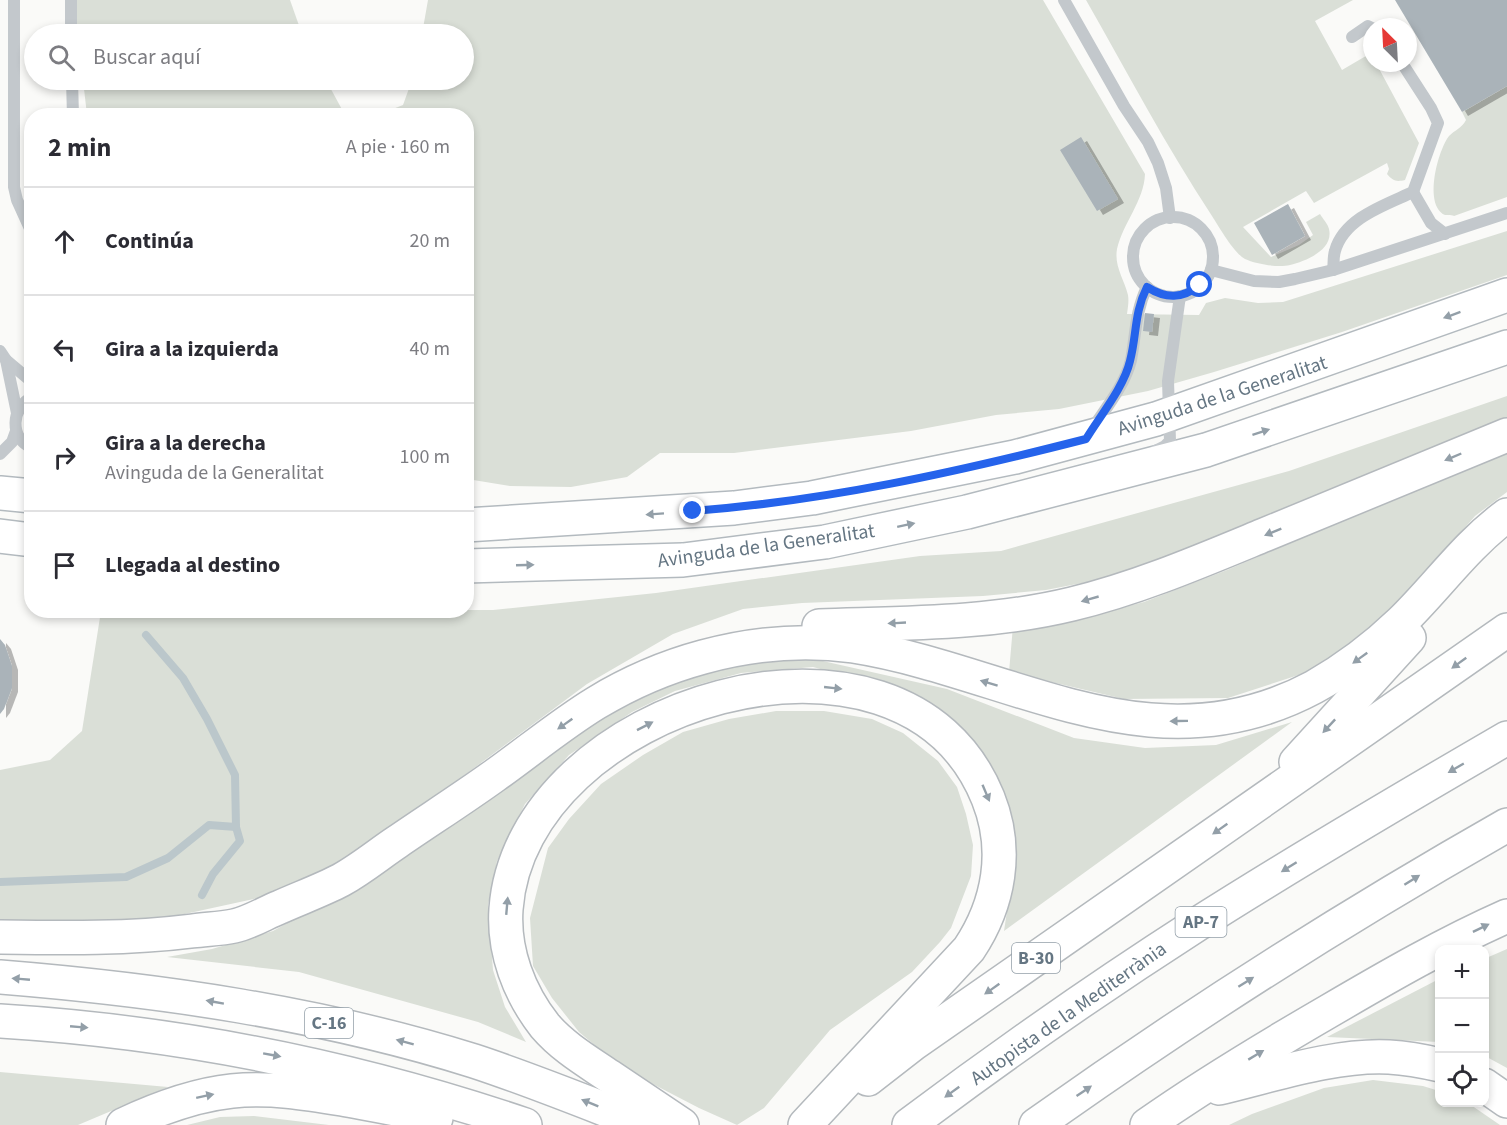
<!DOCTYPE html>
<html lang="es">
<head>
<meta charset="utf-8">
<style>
	body { margin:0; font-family:"Source Sans 3",sans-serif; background:#f7f7f7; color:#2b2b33 }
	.controls { position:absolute; right:18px; bottom:18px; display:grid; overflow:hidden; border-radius:12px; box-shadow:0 3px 9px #0003 }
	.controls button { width:54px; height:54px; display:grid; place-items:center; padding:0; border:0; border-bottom:2px solid #e1e1e2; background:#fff; color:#2b2b33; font:30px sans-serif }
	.compass { position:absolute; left:1363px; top:18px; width:54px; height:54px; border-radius:50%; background:#fff; box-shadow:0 3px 9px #0003; rotate:336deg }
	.stop { position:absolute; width:18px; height:18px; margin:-14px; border:4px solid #2563eb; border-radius:50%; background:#fff }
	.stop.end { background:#2563eb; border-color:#fff; box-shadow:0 2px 6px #0008 }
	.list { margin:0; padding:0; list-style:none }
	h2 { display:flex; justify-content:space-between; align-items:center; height:78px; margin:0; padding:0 24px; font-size:26px }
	h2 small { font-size:20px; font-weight:400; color:#7c7c81 }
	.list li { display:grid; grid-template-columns:39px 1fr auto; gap:18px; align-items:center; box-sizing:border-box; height:108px; padding:0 24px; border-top:2px solid #e1e1e2 }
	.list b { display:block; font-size:22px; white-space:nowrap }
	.list p { margin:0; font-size:20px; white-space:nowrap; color:#7c7c81 }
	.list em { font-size:20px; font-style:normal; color:#7c7c81 }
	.icon { flex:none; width:33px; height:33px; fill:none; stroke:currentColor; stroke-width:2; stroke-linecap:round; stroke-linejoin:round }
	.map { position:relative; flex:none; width:1507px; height:1125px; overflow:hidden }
	.search { position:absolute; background:#fff; box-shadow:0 3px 9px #0003; left:24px; top:24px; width:450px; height:66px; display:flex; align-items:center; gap:15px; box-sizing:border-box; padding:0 21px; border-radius:33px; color:#7c7c81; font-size:22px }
	.panel { position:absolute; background:#fff; box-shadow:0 3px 9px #0003; left:24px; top:108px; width:450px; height:510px; border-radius:24px }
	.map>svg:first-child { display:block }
</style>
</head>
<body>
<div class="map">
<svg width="1507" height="1125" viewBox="0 0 1507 1125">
	<defs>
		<filter id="shadow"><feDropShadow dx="6" dy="4" stdDeviation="0" flood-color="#0004"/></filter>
	</defs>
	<rect width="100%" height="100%" fill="#fafaf8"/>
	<!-- green -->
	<g fill="#dadfd7">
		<polygon points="70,0 290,0 302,34 76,34"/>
		<path d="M428,0H1043L1145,174C1144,201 1123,223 1117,249C1114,266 1124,279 1128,295C1129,301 1128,307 1127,314L1199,315L1206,303L1225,298L1258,303L1283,302L1507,231V275L1342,332L1214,372L1148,391L1059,409L996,415L911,431L734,453H660L627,477L571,487L510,486L467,479L466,116H375L403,105L412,80H464V34H422Z"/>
		<path d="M1086,0H1353L1315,21L1342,70L1371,53L1372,63H1376L1419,143L1405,180C1396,182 1393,181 1387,174L1389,169L1387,163L1314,203L1306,191L1243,227L1271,257L1299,245L1313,235L1306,222L1320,214C1323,219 1328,224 1329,229C1334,250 1306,261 1290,265C1278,268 1256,264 1245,259C1234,253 1219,227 1212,216C1166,146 1127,72 1086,0Z"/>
		<polygon points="83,80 326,80 345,115 87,115"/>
		<path d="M1507,86V197L1454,216C1454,215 1446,215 1445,215C1423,205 1438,150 1449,136C1455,130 1462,128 1466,120L1462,112Z"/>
		<polygon points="1507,396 1507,422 1171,555 1108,578 1046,590 983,596 802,603 743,609 673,634 587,684 345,864 263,897 171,917 70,924 0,921 0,770 50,760 82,731 101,611 493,610 656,593 920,556 1001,551 1289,471"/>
		<polygon points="1507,450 1507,492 1475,516 1380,625 1311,671 1228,698 1124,699 1009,672 1013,626 1071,621 1144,602 1227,570"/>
		<polygon points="805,657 947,689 1074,738 1145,748 1216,745 1292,722 1004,931 1014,865 1013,820 994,770 969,738 920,696 813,667 741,673 675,691 632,712 569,755 525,804 497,861 488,905 493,970 505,1007 526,1042 478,1022 299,972 167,957 212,949 273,931 385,868 597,718 655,685 728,662"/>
		<polygon points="776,711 824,711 872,719 903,733 938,761 957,787 966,814 973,845 971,876 951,928 940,942 912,972 830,1030 764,1108 737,1125 699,1108 622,1068 579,1032 552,998 533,966 530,918 548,848 569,819 601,784 643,755 683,732 729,719"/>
		<polygon points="1507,949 1507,1068 1485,1056 1484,959"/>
		<polygon points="1439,979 1439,1042 1327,1037"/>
		<polygon points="0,1072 168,1087 78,1125 0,1125"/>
		<polygon points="1373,1080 1423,1086 1439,1091 1440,1102 1468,1103 1500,1125 1229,1125 1252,1114 1324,1088"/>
		<polygon points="254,1116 329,1125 187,1125 220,1117"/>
	</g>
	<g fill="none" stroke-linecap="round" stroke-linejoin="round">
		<!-- stream -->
		<g stroke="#bbc7cb" stroke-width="8">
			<polyline points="146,635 183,678 207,719 235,775 236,827 240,841 213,874 202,895"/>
			<polyline points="0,882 126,877 168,858 209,825 236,827"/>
		</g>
	</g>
	<!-- building -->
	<g fill="#aab3b9" filter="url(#shadow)">
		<polygon points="1395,0 1507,0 1507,86 1462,112"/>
		<polygon points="1081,137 1118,199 1097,211 1060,150"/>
		<polygon points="1288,204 1305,236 1272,255 1254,223"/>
		<polygon points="1145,313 1154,314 1152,332 1143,331"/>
		<polygon points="0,639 5,645 12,666 12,688 4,709 0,714"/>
	</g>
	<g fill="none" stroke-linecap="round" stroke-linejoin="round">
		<!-- secondary casing -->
		<g stroke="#b3babf" stroke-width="36">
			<g id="secondary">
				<polyline points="0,493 32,496"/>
				<polyline points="466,525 734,508 812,498 1015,457 1156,419 1507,295"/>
				<polyline points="0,536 32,540"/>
				<polyline points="466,566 683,560 825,542 967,512 1206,450 1507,347"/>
			</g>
		</g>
		<!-- highway casing -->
		<g stroke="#b4b9bd" stroke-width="36">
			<g id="highway">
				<path d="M819,626C903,623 990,624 1072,604C1138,588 1201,561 1264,535C1345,502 1426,469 1507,435"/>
				<polyline points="1296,762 1409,638"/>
				<path d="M0,937C65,938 128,939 192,931C206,929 220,929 234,926C249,923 265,913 280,907C300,898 322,890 341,880C361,869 379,854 397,842C429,820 462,799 494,776C528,752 560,725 596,703C629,683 666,667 703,657C751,644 803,639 853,646C1012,671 1152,774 1314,687C1346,669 1375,647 1401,622C1438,586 1465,546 1507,515"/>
				<path d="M0,977C160,990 321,1013 474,1061C532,1080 588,1103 645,1125"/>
				<path d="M0,1021C181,1032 354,1067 525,1125"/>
				<polyline points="868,1079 913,1044 1507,630"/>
				<polyline points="1484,1085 1507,1101"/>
				<path d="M1219,1088C1270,1076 1336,1054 1389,1057C1406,1058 1423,1061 1440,1065"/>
				<path d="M123,1125C157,1109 194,1095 232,1091C269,1087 306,1093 342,1099C374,1105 405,1110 436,1118"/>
				<path d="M682,1125C658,1109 634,1093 609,1076C587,1061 563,1047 545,1026C519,993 503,951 506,909C521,702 903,588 988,798C1009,850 999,904 969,949L805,1125"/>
				<path d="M909,1125C1002,1055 1098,988 1196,925C1298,860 1402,799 1507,738"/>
				<path d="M1036,1125C1188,1017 1345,917 1507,825"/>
				<path d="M1147,1125C1205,1084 1267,1047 1329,1011C1387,977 1446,943 1507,916"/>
			</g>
		</g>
		<!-- lane -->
		<g stroke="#c3c8cc" stroke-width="12">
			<polyline points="14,0 14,187 17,200 32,233"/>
			<polyline points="71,0 71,34"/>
			<polyline points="1064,0 1124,106 1148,142 1158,163 1166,188 1170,218"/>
			<polyline points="1352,37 1368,26 1372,28"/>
			<polyline points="72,80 73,116"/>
			<polyline points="1413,192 1431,223 1445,234"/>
			<circle cx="1173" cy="257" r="40"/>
			<polyline points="1211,270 1254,281 1279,282 1295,279 1333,270 1507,213"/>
			<path d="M1333,270C1334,264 1333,257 1335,251C1344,218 1385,205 1413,192L1438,123L1431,108L1402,63"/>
			<polyline points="0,351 6,360 17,413"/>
			<polyline points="6,360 32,382"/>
			<path d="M32,397C11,408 9,438 32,448"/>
			<path d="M1092,429C1106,408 1125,385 1131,360C1136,334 1135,312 1147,287"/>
			<polyline points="1155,451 1165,446 1170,441 1168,381 1180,296"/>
			<polyline points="0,454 12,442 16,431"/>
		</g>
		<!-- secondary -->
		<use href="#secondary" stroke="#fff" stroke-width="33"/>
		<!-- highway -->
		<use href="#highway" stroke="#fff" stroke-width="33"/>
	</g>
	<!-- one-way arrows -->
	<defs><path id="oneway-solid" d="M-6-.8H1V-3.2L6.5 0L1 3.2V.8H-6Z" transform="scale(1.5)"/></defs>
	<g fill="#939fa8">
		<use href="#oneway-solid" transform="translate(1452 315) rotate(160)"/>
		<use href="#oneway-solid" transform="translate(1261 432) rotate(-18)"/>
		<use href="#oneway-solid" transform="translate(1453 457) rotate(157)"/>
		<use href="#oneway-solid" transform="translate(655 514) rotate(176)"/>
		<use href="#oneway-solid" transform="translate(906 525) rotate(-12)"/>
		<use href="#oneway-solid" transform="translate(1273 532) rotate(158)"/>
		<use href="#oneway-solid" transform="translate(525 565) rotate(-2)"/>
		<use href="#oneway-solid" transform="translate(1090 599) rotate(164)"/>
		<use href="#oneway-solid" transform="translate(897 623) rotate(177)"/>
		<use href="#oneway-solid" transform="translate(1360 658) rotate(144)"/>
		<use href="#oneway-solid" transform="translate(1459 663) rotate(144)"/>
		<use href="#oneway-solid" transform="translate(989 683) rotate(-163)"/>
		<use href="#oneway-solid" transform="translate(833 688) rotate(6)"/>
		<use href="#oneway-solid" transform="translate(1179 721) rotate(179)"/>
		<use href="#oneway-solid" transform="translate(565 724) rotate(145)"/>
		<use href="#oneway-solid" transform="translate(645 726) rotate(-27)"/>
		<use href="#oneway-solid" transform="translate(1329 726) rotate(133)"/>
		<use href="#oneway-solid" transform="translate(1456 768) rotate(150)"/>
		<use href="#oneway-solid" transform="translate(986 793) rotate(67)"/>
		<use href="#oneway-solid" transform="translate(1220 829) rotate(145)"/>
		<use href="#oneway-solid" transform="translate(1289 867) rotate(148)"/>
		<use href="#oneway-solid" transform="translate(1412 880) rotate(-32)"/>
		<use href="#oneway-solid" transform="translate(507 906) rotate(-85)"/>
		<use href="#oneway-solid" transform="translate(1481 928) rotate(-26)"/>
		<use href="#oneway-solid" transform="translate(21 979) rotate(-175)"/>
		<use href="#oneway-solid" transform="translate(1246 982) rotate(-32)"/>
		<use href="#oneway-solid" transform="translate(992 989) rotate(145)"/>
		<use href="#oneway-solid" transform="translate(215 1002) rotate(-170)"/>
		<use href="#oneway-solid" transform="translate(79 1027) rotate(5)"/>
		<use href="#oneway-solid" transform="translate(405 1042) rotate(-165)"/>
		<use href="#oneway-solid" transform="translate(272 1055) rotate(10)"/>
		<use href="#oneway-solid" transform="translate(1256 1055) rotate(-31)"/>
		<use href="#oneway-solid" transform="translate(1084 1091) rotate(-34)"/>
		<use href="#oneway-solid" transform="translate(952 1092) rotate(144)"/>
		<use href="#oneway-solid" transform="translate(205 1096) rotate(-12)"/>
		<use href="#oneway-solid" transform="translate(590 1103) rotate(-158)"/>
	</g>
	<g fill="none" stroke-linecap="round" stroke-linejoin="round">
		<!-- route -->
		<path stroke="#2563eb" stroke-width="8" d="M693,511C826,501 957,472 1086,439C1100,416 1124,387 1130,361C1137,334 1134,313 1147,287C1166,299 1182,299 1200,285"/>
	</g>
	<g text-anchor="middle" stroke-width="6" stroke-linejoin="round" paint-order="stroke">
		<!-- shield labels -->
		<g fill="#fff" stroke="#939fa8" stroke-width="1.5">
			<rect x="1175.5" y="907" width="51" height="30" rx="4.5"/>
			<rect x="1012" y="943" width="48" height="30" rx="4.5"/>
			<rect x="305" y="1008" width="48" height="30" rx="4.5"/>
		</g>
		<g font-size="18" font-weight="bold" fill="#657683">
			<text x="1201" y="928">AP-7</text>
			<text x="1036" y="964">B-30</text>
			<text x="329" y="1029">C-16</text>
		</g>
		<!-- street labels -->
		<g font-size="20" fill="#657683" stroke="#fff">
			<text transform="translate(1222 395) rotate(-18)" y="7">Avinguda de la Generalitat</text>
			<text transform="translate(766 545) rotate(-8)" y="7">Avinguda de la Generalitat</text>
			<text transform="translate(1068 1013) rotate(-35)" y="7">Autopista de la Mediterrània</text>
		</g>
	</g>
</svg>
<div class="controls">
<button>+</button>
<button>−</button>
<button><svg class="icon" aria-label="locate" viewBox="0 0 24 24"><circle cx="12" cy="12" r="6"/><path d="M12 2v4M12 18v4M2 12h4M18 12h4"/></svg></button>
</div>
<svg class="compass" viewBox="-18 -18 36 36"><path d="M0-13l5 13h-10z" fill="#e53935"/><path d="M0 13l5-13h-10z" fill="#7c7c81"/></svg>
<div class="stop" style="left:1200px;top:285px"></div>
<div class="stop end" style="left:693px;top:511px"></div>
<div class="search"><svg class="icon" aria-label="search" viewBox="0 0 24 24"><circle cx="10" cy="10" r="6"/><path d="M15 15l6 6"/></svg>Buscar aquí</div>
<section class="panel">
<h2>2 min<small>A pie · 160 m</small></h2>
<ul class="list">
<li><svg class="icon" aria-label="ahead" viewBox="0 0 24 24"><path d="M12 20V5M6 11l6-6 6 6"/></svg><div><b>Continúa</b></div><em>20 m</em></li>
<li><svg class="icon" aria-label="left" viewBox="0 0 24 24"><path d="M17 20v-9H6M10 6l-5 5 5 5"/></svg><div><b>Gira a la izquierda</b></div><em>40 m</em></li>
<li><svg class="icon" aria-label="right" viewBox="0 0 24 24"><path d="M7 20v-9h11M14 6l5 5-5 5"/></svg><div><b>Gira a la derecha</b><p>Avinguda de la Generalitat</p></div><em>100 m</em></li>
<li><svg class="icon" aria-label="arrive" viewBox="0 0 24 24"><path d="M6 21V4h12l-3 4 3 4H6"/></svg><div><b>Llegada al destino</b></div></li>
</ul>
</section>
</div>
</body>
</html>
